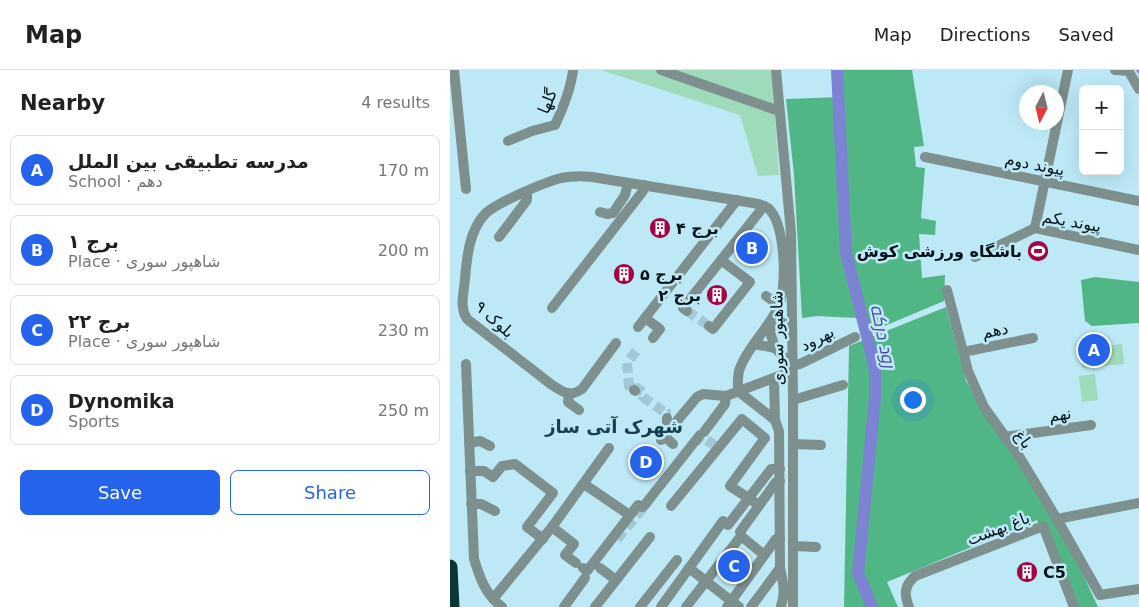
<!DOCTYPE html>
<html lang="en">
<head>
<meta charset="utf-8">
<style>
	body { margin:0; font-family:"DejaVu Sans",Cairo,sans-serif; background:#f2f2f2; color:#202124 }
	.controls { position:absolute; right:15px; top:15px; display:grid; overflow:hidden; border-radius:8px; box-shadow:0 5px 20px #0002 }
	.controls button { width:45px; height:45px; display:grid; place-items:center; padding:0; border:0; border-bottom:1px solid #e0e0e0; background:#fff; color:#202124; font:25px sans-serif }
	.compass { position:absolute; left:569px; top:15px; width:45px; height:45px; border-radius:50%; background:#fff; box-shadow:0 5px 20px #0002; rotate:187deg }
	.you { position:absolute; left:462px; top:329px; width:18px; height:18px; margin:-12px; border:4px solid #fff; border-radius:50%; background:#1a73e8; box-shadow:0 0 0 8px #1a73e833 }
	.badge { display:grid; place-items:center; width:32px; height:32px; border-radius:50%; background:#2563eb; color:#fff; font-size:16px; font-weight:700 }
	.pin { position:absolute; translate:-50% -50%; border:2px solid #fff; box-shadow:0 1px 5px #0006 }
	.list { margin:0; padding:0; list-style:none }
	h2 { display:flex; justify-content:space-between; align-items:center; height:65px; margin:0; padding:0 20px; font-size:21px }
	h2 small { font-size:16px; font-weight:400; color:#757577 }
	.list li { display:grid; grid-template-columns:32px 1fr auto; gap:15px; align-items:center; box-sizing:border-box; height:70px; margin:0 10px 10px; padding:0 10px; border:1px solid #e0e0e0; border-radius:8px }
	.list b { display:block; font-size:19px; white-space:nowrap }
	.list p { margin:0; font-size:16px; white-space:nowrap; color:#757577 }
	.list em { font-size:16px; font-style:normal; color:#757577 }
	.actions { display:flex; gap:10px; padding:15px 20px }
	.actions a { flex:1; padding:11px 0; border:1px solid #2563eb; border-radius:8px; text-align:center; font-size:18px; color:#2563eb }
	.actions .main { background:#2563eb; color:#fff }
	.map { position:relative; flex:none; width:689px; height:537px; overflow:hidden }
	header { display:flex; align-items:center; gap:30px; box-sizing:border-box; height:70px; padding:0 25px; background:#fff; border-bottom:1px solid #e0e0e0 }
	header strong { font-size:24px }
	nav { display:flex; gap:28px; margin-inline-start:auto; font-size:18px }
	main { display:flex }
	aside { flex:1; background:#fff }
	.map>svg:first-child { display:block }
</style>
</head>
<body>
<header>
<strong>Map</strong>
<nav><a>Map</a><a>Directions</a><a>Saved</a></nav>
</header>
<main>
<aside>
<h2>Nearby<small>4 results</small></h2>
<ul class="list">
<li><span class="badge">A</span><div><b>مدرسه تطبیقی بین الملل</b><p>School · دهم</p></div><em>170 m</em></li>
<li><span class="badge">B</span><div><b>برج ۱</b><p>Place · شاهپور سوری</p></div><em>200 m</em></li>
<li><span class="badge">C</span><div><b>برج ۲۲</b><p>Place · شاهپور سوری</p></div><em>230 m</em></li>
<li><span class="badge">D</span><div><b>Dynomika</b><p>Sports</p></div><em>250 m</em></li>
</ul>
<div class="actions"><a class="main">Save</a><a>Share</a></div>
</aside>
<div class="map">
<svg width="689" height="537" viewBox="0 0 689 537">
	<rect width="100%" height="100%" fill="#bde9f7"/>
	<!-- green -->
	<g fill="#9fdbba">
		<polygon points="151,0 322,0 329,105 308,106 290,45"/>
		<polygon points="672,274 674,294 632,298 630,279"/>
		<polygon points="645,304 648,330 632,332 629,306"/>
	</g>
	<!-- forest -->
	<g fill="#50b685">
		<polygon points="393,0 462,0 474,76 464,77 466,97 475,98 471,148 486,151 485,165 469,164 472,208 495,205 494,231 413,265 407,248 367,246 352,248 344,105 336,29 392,27"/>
		<polygon points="645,207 689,212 689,253 642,256 635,251 631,210"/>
		<polygon points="496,237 516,311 563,382 625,487 648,537 622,537 587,450 437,512 448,537 394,537 399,276"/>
	</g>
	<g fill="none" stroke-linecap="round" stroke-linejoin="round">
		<!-- stream -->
		<polyline stroke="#7c83d3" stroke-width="2" points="687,0 689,3"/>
		<!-- river -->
		<polyline stroke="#7c83d3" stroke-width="12" points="387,0 396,183 423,290 425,303 425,328 408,503 422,537"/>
		<!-- minor-tunnel -->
		<g stroke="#a1c8d5" stroke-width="10" stroke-dasharray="10 5" stroke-linecap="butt">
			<polyline points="237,241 259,256"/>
			<polyline points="186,281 177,293 179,316 184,320 187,318 193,322 193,327 217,344 221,344"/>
			<polyline points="246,372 251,366 268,378"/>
			<polyline points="167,469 198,432"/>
		</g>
		<!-- minor -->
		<g stroke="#7d908e" stroke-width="10">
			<polyline points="4,0 16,119"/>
			<polyline points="211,0 329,41"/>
			<polyline points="326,0 341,163 343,330 343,537"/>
			<polyline points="665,0 679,1"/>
			<polyline points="678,0 689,19"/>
			<path d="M58,71L82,61L105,55C113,38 121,19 123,0"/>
			<polyline points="475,87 689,131"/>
			<polyline points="150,142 157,144 163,143 175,125 178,113"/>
			<polyline points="585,158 618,0"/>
			<polyline points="49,167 77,130 77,122"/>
			<polyline points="525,187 585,158 689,180"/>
			<polyline points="497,220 518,301 534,337 569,386 607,449 650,525 689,519"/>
			<polyline points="316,226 329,235"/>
			<polyline points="102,238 193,121 194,115"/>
			<polyline points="237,241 233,238 314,136"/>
			<polyline points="195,248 210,259 203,268"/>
			<polyline points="322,250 320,262 325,278"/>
			<polyline points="259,256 263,259 300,212 271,190"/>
			<polyline points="188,257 287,130"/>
			<path d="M166,273L132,319C119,328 114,322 102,315L17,249C9,236 14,224 15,208C17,187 19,161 35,144C46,133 95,112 111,108C121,106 132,106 142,107L303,133C308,134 314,135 318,138C335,153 337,211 330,232C322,256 299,274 290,298C287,305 288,313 288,321"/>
			<polyline points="304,274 325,278 342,295 350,294 405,267"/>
			<polyline points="513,282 583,268"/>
			<path d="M16,294L24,489C30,508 35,524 52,537"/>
			<polyline points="324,309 325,350"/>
			<polyline points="184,320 185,321"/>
			<polyline points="288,321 325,350 329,361 330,498 301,537"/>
			<polyline points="119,323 118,332 129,340"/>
			<polyline points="343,330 393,315"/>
			<polyline points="217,348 217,352 223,356"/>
			<polyline points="254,362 275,334 276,326"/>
			<polyline points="214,366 223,374"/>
			<polyline points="554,367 641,355"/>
			<polyline points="211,370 247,327 253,324 276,326 342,301"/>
			<polyline points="19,373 30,371 40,376"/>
			<polyline points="343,374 371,375"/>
			<polyline points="20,401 34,401 43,407 52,396 65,394 103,423 77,457 93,469"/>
			<polyline points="134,414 178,444"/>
			<polyline points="21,434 31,434 45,441"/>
			<polyline points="221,436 292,349 315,368 280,416 309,435"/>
			<polyline points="607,449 689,433"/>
			<polyline points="102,457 124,474 115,485 126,493"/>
			<polyline points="290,462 326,412 330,411"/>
			<polyline points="343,476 366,477"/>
			<polyline points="133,498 137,501 188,435 193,437 250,365"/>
			<polyline points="150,498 166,510"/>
			<polyline points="239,498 289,537"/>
			<path d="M330,498C333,512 336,523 331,536"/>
			<polyline points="43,529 102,457 159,378"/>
			<polyline points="114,537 135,508"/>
			<polyline points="145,537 200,467"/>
			<polyline points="190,537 227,490"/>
			<polyline points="211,537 273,451 278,455 321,399 330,399"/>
			<polyline points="236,537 291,466 314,485"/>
			<polyline points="277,537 326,469 330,469"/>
			<path d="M459,537C454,524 454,516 465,506L593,456L624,537"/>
		</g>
		<!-- highway -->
		<polyline stroke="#073836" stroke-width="15" points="0,497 2,537"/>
	</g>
	<!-- icons -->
	<defs>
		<g id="building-disc" transform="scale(1.125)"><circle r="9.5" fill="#a10644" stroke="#bde9f7"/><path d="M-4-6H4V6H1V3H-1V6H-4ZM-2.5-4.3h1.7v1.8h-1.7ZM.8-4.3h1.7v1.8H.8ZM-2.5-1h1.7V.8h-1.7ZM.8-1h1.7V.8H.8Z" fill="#fff"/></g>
		<g id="stadium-disc" transform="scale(1.125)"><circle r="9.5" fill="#a10644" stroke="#bde9f7"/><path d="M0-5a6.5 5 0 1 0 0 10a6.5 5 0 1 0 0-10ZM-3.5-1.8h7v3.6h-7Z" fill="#fff"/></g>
	</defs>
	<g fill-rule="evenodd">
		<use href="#building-disc" x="210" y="158"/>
		<use href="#stadium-disc" x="588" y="181"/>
		<use href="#building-disc" x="174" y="204"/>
		<use href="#building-disc" x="267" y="225"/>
		<use href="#building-disc" x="577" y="502"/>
	</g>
	<g text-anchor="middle" stroke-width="5" stroke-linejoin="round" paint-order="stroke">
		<!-- street labels -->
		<g font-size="16" fill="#020f14" stroke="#bde9f7">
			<text transform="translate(97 31) rotate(-68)" y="6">گلها</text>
			<text transform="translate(585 94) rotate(11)" y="6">پیوند دوم</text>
			<text transform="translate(622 151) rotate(10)" y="6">پیوند یکم</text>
			<text transform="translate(45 249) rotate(42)" y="6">بلوک ۹</text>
			<text transform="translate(545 260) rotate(-11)" y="6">دهم</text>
			<text transform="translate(327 268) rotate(-91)" y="6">شاهپور سوری</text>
			<text transform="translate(367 268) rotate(-27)" y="6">بهرود</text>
			<text transform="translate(610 344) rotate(-8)" y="6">نهم</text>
			<text transform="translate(574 369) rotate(54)" y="6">باغ</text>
			<text transform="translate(548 458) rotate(-21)" y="6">باغ بهشت</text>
		</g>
		<!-- poi labels -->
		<g font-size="16" font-weight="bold" fill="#020f14" stroke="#bde9f7" text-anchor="start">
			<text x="226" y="164">برج ۴</text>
			<text x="572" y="187" text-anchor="end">باشگاه ورزشی کوش</text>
			<text x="190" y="210">برج ۵</text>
			<text x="251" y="231" text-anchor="end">برج ۲</text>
			<text x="593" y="508">C5</text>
		</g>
		<!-- water labels -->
		<g font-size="18" font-style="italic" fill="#4747a6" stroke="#bde9f7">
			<text transform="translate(433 266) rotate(78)" y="6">رود درکه</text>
		</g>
		<!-- neighbourhood labels -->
		<g font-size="18" font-weight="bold" fill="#163f4b" stroke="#bde9f7">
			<text x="164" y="363">شهرک آتی ساز</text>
		</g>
	</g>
</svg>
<div class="controls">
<button>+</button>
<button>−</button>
</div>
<svg class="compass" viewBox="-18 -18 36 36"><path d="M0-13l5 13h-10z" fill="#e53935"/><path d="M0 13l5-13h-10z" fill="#757577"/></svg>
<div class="you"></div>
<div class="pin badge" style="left:644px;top:280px">A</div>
<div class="pin badge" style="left:302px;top:178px">B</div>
<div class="pin badge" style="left:284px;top:496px">C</div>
<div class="pin badge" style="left:196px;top:392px">D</div>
</div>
</main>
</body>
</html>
